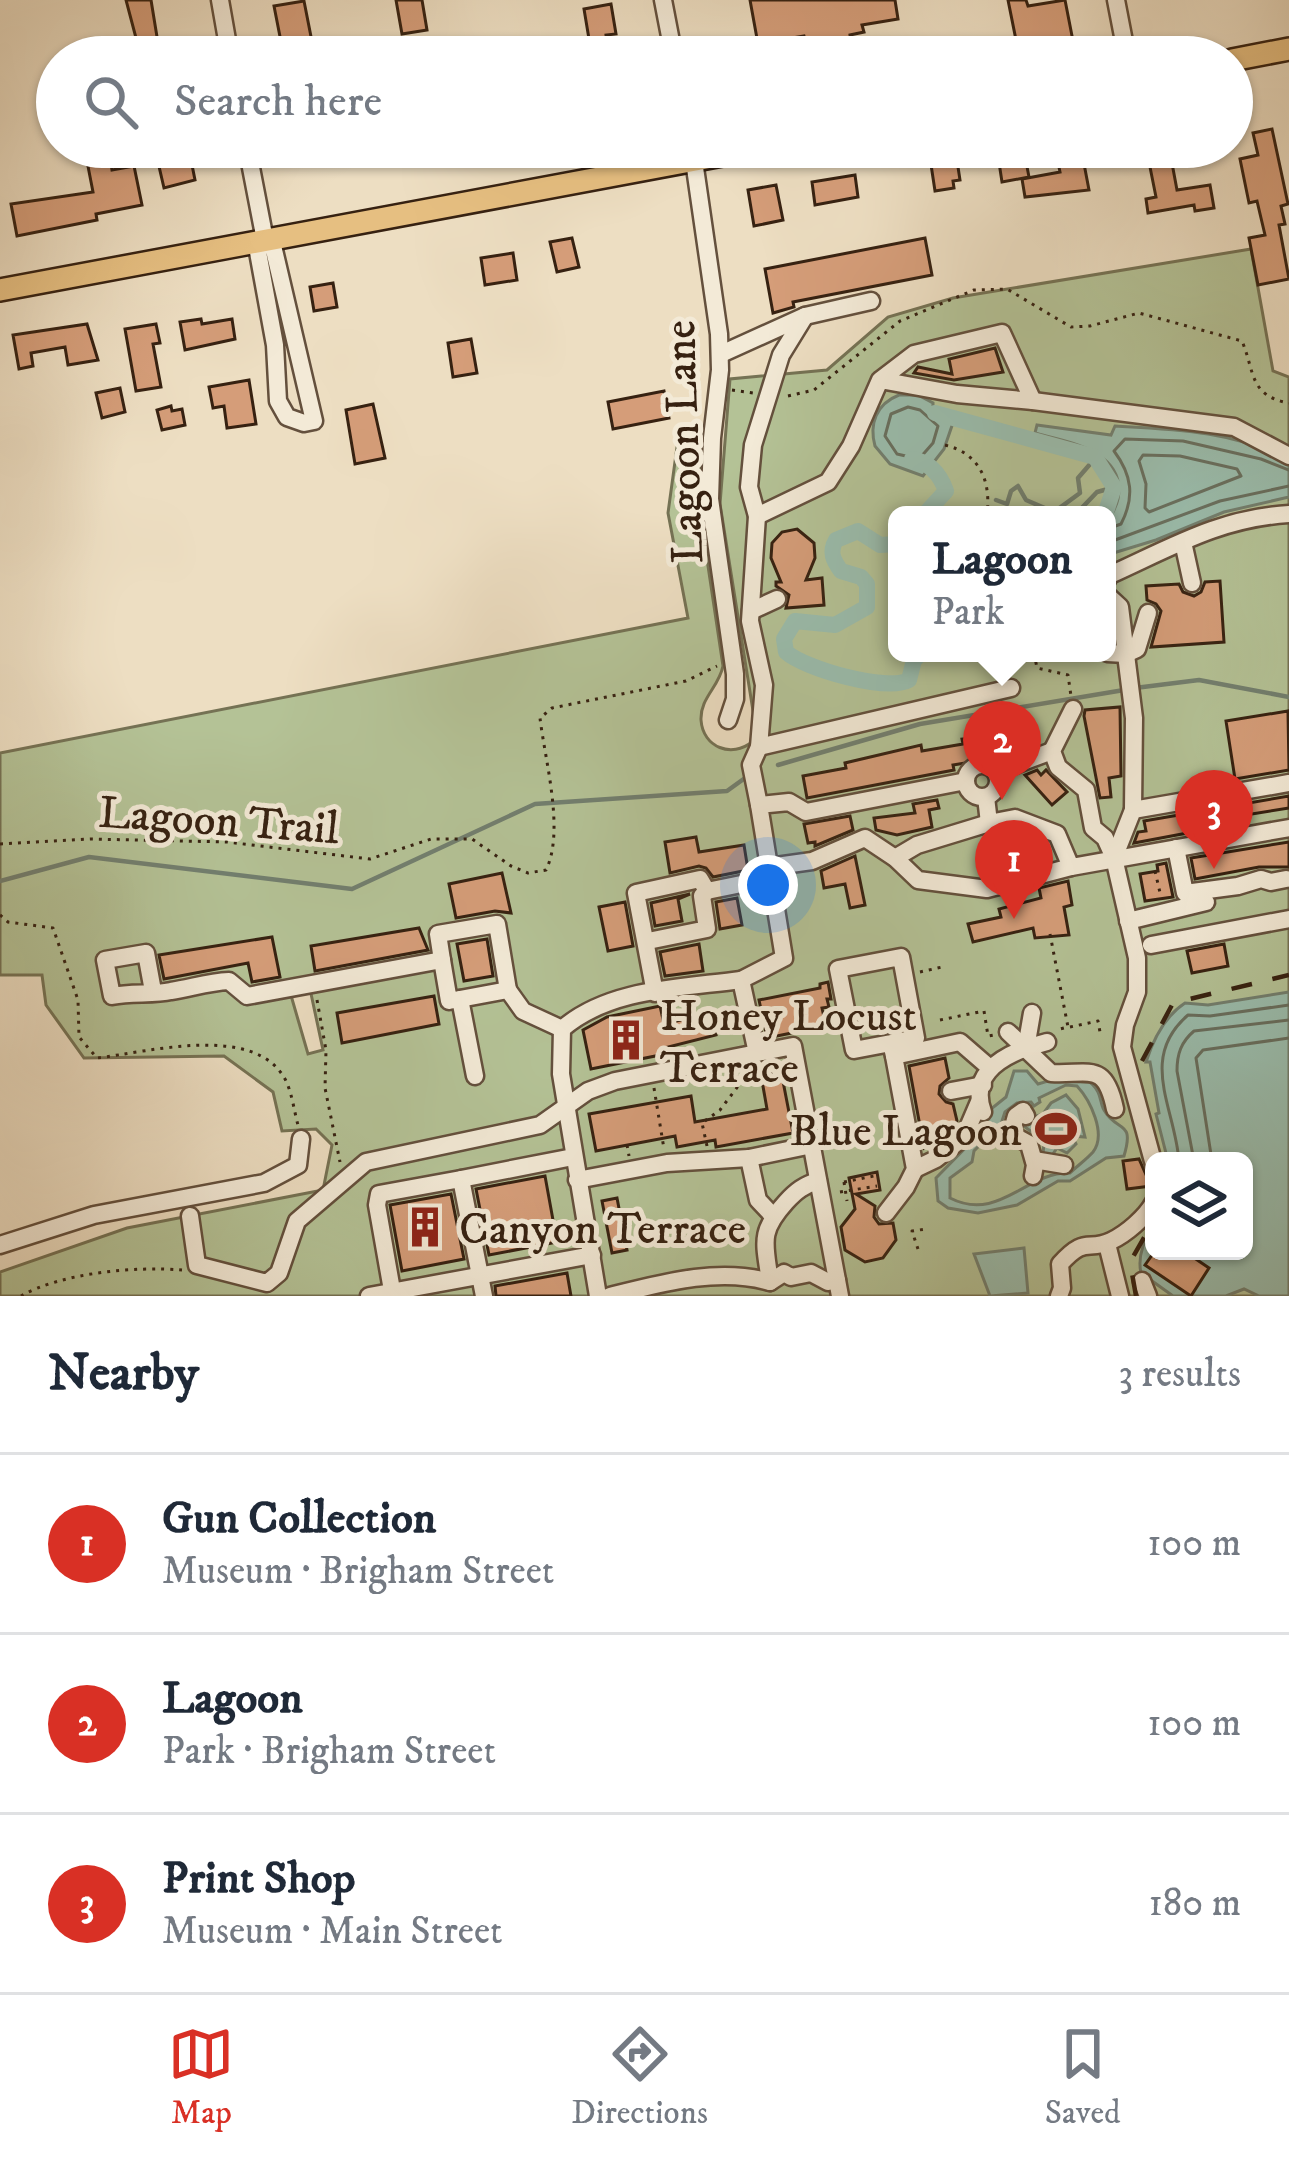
<!DOCTYPE html>
<html lang="en">
<head>
<meta charset="utf-8">
<style>
	body { margin:0; font-family:"IM FELL DW Pica",serif; background:#f2f2f3; color:#1f2937 }
	.controls { position:absolute; right:36px; bottom:36px; display:grid; overflow:hidden; border-radius:18px; box-shadow:0 3px 9px #0004 }
	.controls button { width:108px; height:108px; display:grid; place-items:center; padding:0; border:0; border-bottom:3px solid #e0e1e3; background:#fff; color:#1f2937; font:60px sans-serif }
	.you { position:absolute; left:768px; top:885px; width:42px; height:42px; margin:-30px; border:9px solid #fff; border-radius:50%; background:#1a73e8; box-shadow:0 0 0 18px #1a73e833 }
	.badge { display:grid; place-items:center; width:78px; height:78px; border-radius:50%; background:#d93025; color:#fff; font-size:39px; font-weight:700 }
	.pin { position:absolute; translate:-50% -99px; filter:drop-shadow(0 3px 6px #0008) }
	.pin::after { content:''; position:absolute; top:63px; width:42px; height:36px; background:inherit; clip-path:polygon(0 0,100% 0,50% 100%) }
	.popup { position:absolute; left:888px; top:506px; width:228px; height:156px; box-sizing:border-box; display:grid; place-content:center; border-radius:18px; background:#fff; filter:drop-shadow(0 3px 9px #0005); font-size:39px; white-space:nowrap; color:#747a83 }
	.popup b { font-size:45px; color:#1f2937 }
	.popup::after { content:''; position:absolute; left:50%; top:100%; margin-left:-24px; border:24px solid transparent; border-top-color:#fff }
	.list { margin:0; padding:0; list-style:none }
	h2 { display:flex; justify-content:space-between; align-items:center; height:156px; margin:0; padding:0 48px; font-size:51px }
	h2 small { font-size:39px; font-weight:400; color:#747a83 }
	.list li { display:grid; grid-template-columns:78px 1fr auto; gap:36px; align-items:center; box-sizing:border-box; height:180px; padding:0 48px; border-top:3px solid #e0e1e3 }
	.list b { display:block; font-size:45px; white-space:nowrap }
	.list p { margin:0; font-size:39px; white-space:nowrap; color:#747a83 }
	.list em { font-size:39px; font-style:normal; color:#747a83 }
	.icon { flex:none; width:66px; height:66px; fill:none; stroke:currentColor; stroke-width:2; stroke-linecap:round; stroke-linejoin:round }
	.map { position:relative; flex:none; width:1289px; height:1296px; overflow:hidden }
	.search { position:absolute; background:#fff; box-shadow:0 3px 9px #0004; left:36px; right:36px; top:36px; height:132px; display:flex; align-items:center; gap:30px; box-sizing:border-box; padding:0 42px; border-radius:66px; color:#747a83; font-size:45px }
	.sheet { height:696px; background:#fff }
	nav { display:flex; justify-content:space-around; align-items:center; box-sizing:border-box; height:168px; border-top:3px solid #e0e1e3; background:#fff; font-size:33px; color:#747a83 }
	nav a { display:grid; justify-items:center; gap:6px }
	nav .on { color:#d93025 }
	.map>svg:first-child { display:block }
</style>
</head>
<body>
<div class="map">
<svg width="1289" height="1296" viewBox="0 0 1289 1296">
	<rect width="100%" height="100%" fill="#eddec2"/>
	<filter id="stains"><feTurbulence type="fractalNoise" baseFrequency=".00167" numOctaves="4"/><feColorMatrix values="0 0 0 0 .2 0 0 0 0 .09 0 0 0 0 .02 0 0 0 .5 -.17"/></filter>
	<radialGradient id="worn" r=".72"><stop offset=".6" stop-color="#630" stop-opacity="0"/><stop offset="1" stop-color="#630" stop-opacity=".3"/></radialGradient>
	<!-- green -->
	<path fill="#b4c296" stroke="#757254" stroke-width="3" fill-rule="evenodd" d="M1251,249L1273,371L1289,377V1296H0V1272L127,1228L323,1190L332,1145L316,1129L282,1131L273,1092L224,1056L84,1058L46,1005L42,975H0V753L688,618L668,513L677,447L699,444L701,519L723,666C719,687 700,698 701,720C703,748 732,758 752,742L754,717L720,504L730,379L827,370L888,317L953,298ZM897,515H1107V653H897ZM310,989L323,1050L308,1054L290,992ZM1154,1161H1244V1251H1154Z"/>
	<!-- water -->
	<g fill="#9abdad" stroke="#727f6f" stroke-width="3" fill-rule="evenodd">
		<path d="M899,395H918L933,403V408L956,414L944,449L923,476L890,464L875,446C869,424 876,404 899,395Z"/>
		<path d="M1037,425L1111,435L1115,426C1173,429 1237,431 1289,461V497L1224,512L1156,540L1107,555C1107,546 1105,534 1107,526C1109,517 1116,509 1118,499C1127,451 1068,442 1035,433Z"/>
		<path d="M1289,992V1296H1259L1244,1289L1226,1296H1173L1141,1273C1137,1255 1145,1239 1154,1224V1251H1244V1161H1168L1156,1114L1159,1113L1150,1062H1146C1153,1040 1165,1016 1185,1003L1208,1005Z"/>
		<path d="M1014,1071H1027L1038,1084C1057,1078 1086,1069 1098,1092C1101,1098 1101,1105 1104,1110C1117,1133 1135,1119 1124,1156L1106,1158L1070,1181H1058L1017,1205L978,1213L948,1208L938,1201L936,1178L976,1137L991,1109L1006,1097ZM1066,1085L1077,1086C1090,1100 1107,1134 1093,1152C1087,1159 1077,1166 1070,1173C1027,1171 999,1223 950,1198V1178L972,1162L974,1151L1001,1124L1005,1112L1017,1103L1031,1102L1034,1106L1040,1102L1039,1098Z"/>
		<polygon points="1066,1095 1078,1109 1085,1137 1072,1136 1076,1144 1067,1153 1057,1148 1049,1160 1043,1156 1044,1141 1025,1127 1024,1120 1043,1114 1051,1103"/>
		<polygon points="1024,1248 1028,1293 990,1296 974,1254"/>
	</g>
	<g fill="none" stroke-linecap="round" stroke-linejoin="round">
		<!-- shore -->
		<g stroke="#686f5f" stroke-width="3">
			<polygon points="908,407 920,410 938,426 933,443 919,459 897,454 885,436 891,414"/>
			<polygon points="1143,455 1180,456 1237,469 1241,476 1149,512 1145,508 1146,484 1139,461"/>
			<path d="M1107,529L1121,524C1135,497 1132,475 1114,451L1125,439L1183,441L1261,459L1289,470"/>
			<polyline points="1107,543 1220,501 1289,486"/>
			<path d="M1179,1161C1175,1108 1138,1058 1188,1015L1210,1016L1289,1005"/>
			<path d="M1194,1161L1177,1071C1177,1054 1181,1042 1194,1031L1289,1020"/>
			<polyline points="1212,1161 1196,1058 1203,1050 1289,1038"/>
		</g>
		<!-- stream -->
		<g stroke="#727f6f" stroke-width="4.5">
			<polyline points="996,500 1007,504 1011,491 1018,486 1026,500 1054,512 1080,493 1078,478 1091,463"/>
			<polyline points="1075,515 1097,492 1119,486"/>
			<polyline points="1135,688 1199,680 1289,697"/>
			<polyline points="778,765 920,724 1124,690"/>
			<polyline points="0,881 89,857 352,889 535,804 727,791 745,778"/>
		</g>
		<!-- canal -->
		<g stroke="#9abdad" stroke-width="16">
			<polyline points="935,413 1095,457 1114,487 1105,515"/>
			<path d="M912,459C929,462 940,474 946,491L924,515"/>
			<path d="M897,544L880,545L858,531L836,540C829,552 833,560 841,571L861,577L867,584V607L835,625L795,621L784,639L786,652C805,669 887,692 909,680L914,660L921,653"/>
			<polyline points="938,653 960,653"/>
		</g>
	</g>
	<!-- building -->
	<g fill="#d59d79" stroke="#362111" stroke-width="3">
		<polygon points="126,0 151,0 158,43 168,41 171,57 141,57"/>
		<polygon points="396,0 422,0 427,30 402,34"/>
		<polygon points="750,0 895,0 898,19 862,25 864,32 850,35 853,57 821,57 818,40 806,42 804,36 758,44"/>
		<polygon points="1008,0 1026,0 1028,6 1065,0 1073,41 1046,46 1045,40 1017,45"/>
		<polygon points="304,1 315,57 284,57 274,6"/>
		<polygon points="611,4 616,34 606,35 608,57 592,57 584,9"/>
		<polygon points="1272,129 1288,204 1281,206 1285,224 1279,225 1289,279 1258,285 1249,238 1265,235 1257,201 1249,203 1240,159 1258,155 1253,133"/>
		<polygon points="180,147 185,166 192,165 195,180 164,188 155,149"/>
		<polygon points="363,147 416,147 417,153 366,164"/>
		<polygon points="1146,147 1169,147 1177,190 1210,185 1214,208 1195,211 1194,205 1148,213 1146,199 1156,197"/>
		<polygon points="1081,148 1089,190 1025,197 1022,179 1060,172 1056,153"/>
		<polygon points="109,151 112,170 134,166 142,205 96,214 97,220 17,236 11,204 93,192 86,156"/>
		<polygon points="1024,151 1029,177 1002,182 998,156"/>
		<polygon points="956,154 960,180 953,181 954,188 935,191 930,158"/>
		<polygon points="855,175 858,197 815,205 812,182"/>
		<polygon points="776,185 783,220 754,226 748,190"/>
		<polygon points="572,238 579,267 557,272 550,242"/>
		<polygon points="925,238 932,275 793,302 794,307 773,313 765,269"/>
		<polygon points="513,253 517,280 485,285 481,258"/>
		<polygon points="333,283 337,307 314,311 310,287"/>
		<polygon points="201,319 202,324 232,319 235,339 185,350 180,322"/>
		<polygon points="87,324 98,360 68,365 65,347 31,353 33,366 19,369 13,335"/>
		<polygon points="156,324 160,343 153,344 161,387 136,391 125,329"/>
		<polygon points="471,339 477,373 453,377 448,343"/>
		<polygon points="995,348 1003,372 954,380 914,373 918,367 952,374 949,359"/>
		<polygon points="249,380 256,424 227,428 224,406 213,408 209,387"/>
		<polygon points="120,388 125,412 102,418 96,393"/>
		<polygon points="664,391 669,418 613,429 608,402"/>
		<polygon points="373,404 385,458 355,464 346,410"/>
		<polygon points="171,406 172,411 182,409 185,425 162,430 157,410"/>
		<polygon points="797,529 814,543 815,558 806,580 822,578 824,605 786,608 789,595 776,586 776,582 781,582 771,558 772,543 782,532"/>
		<polygon points="1220,581 1224,642 1151,647 1161,611 1156,604 1147,600 1146,586 1179,584 1183,592 1194,596 1201,592 1205,582"/>
		<polygon points="1120,707 1121,776 1109,778 1111,797 1100,798 1084,716 1085,710"/>
		<polygon points="1288,711 1289,770 1235,779 1226,721"/>
		<polygon points="1008,735 1012,752 996,758 953,765 954,770 807,798 803,776 846,768 845,763 921,745 922,751 963,744 962,739"/>
		<polygon points="1037,770 1041,775 1046,770 1067,792 1052,805 1025,775"/>
		<polygon points="1289,796 1289,808 1202,822 1204,829 1198,831 1134,843 1138,832 1146,831 1144,821"/>
		<polygon points="937,800 939,808 929,810 932,827 897,835 876,830 874,818 915,813 913,804"/>
		<polygon points="850,816 853,830 815,846 815,842 808,843 804,824"/>
		<polygon points="696,837 699,852 744,845 748,870 713,877 706,868 699,866 670,873 665,842"/>
		<polygon points="1289,842 1289,867 1259,867 1195,879 1191,858"/>
		<polygon points="855,856 865,905 850,908 845,884 824,888 821,871"/>
		<polygon points="1166,863 1173,897 1145,901 1140,874 1158,871 1157,865"/>
		<polygon points="502,873 511,913 495,911 456,918 449,884"/>
		<polygon points="1068,881 1072,905 1064,907 1069,935 1035,938 1033,928 973,942 968,924 1001,917 999,909 1041,898 1039,888"/>
		<polygon points="690,894 678,899 682,921 655,926 651,903"/>
		<polygon points="737,898 742,925 720,929 716,902"/>
		<polygon points="625,902 633,946 608,951 599,907"/>
		<polygon points="419,928 428,950 315,971 311,946"/>
		<polygon points="272,937 280,977 252,982 248,963 164,979 159,955"/>
		<polygon points="487,939 493,976 464,981 457,944"/>
		<polygon points="699,944 703,971 665,976 660,952"/>
		<polygon points="1224,944 1228,966 1192,973 1187,951"/>
		<polygon points="828,982 831,999 827,999 829,1007 822,1008 826,1026 767,1038 759,1000 820,988 820,984"/>
		<polygon points="434,996 439,1024 342,1043 337,1013"/>
		<polygon points="660,1006 664,1024 711,1013 716,1035 668,1047 670,1053 591,1069 583,1030 607,1017"/>
		<polygon points="945,1058 949,1078 940,1086 939,1094 946,1102 953,1104 957,1121 954,1129 924,1148 909,1066"/>
		<polygon points="781,1071 793,1133 716,1147 715,1140 677,1147 675,1136 596,1151 589,1114 691,1096 695,1122 767,1109 761,1075"/>
		<polygon points="1139,1159 1151,1186 1127,1189 1123,1161"/>
		<polygon points="877,1172 880,1190 856,1194 875,1206 874,1217 879,1224 893,1223 896,1240 883,1258 865,1262 845,1250 841,1227 855,1209 849,1178"/>
		<polygon points="545,1176 557,1242 489,1255 476,1189"/>
		<polygon points="451,1194 464,1259 402,1271 390,1205"/>
		<polygon points="617,1198 627,1250 612,1253 602,1201"/>
		<polygon points="1155,1251 1184,1251 1209,1268 1191,1296 1145,1265"/>
		<polygon points="567,1273 571,1296 496,1296 495,1286"/>
	</g>
	<g fill="none" stroke-linecap="round" stroke-linejoin="round">
		<!-- minor casing -->
		<g stroke="#64503d" stroke-width="21">
			<g id="minor">
				<polyline points="220,0 230,57"/>
				<polyline points="663,0 674,57"/>
				<polyline points="1116,0 1127,57"/>
				<polyline points="247,147 265,240 274,250 314,421 304,423 287,417 278,401 275,345 258,252 265,240"/>
				<polyline points="692,147 719,334 720,370 712,438 710,499 735,674 735,699 728,720"/>
				<polyline points="805,316 781,355 753,445 749,487 757,516 750,621 764,685 759,747 1011,688"/>
				<polyline points="721,354 805,316 871,301"/>
				<polyline points="1033,401 1234,427 1289,456"/>
				<polyline points="757,516 828,482 851,446 880,380 914,354 1002,333 1033,401 957,394 880,380"/>
				<polyline points="1183,542 1192,583"/>
				<path d="M1107,580L1110,575C1172,547 1220,518 1289,514"/>
				<polyline points="1107,595 1120,607 1134,718 1133,810"/>
				<polyline points="751,611 777,599"/>
				<polyline points="1107,653 1126,654 1137,649 1148,613"/>
				<polyline points="1073,709 1052,751 1058,767 1086,790 1093,828 1105,838 1114,858 1137,958 1137,992 1125,1025 1122,1047 1154,1165"/>
				<circle cx="982" cy="781" r="16"/>
				<polyline points="996,772 1052,751"/>
				<polyline points="986,797 989,823 1015,818 1057,834 1071,867 1289,828"/>
				<polyline points="759,805 751,765 759,747"/>
				<polyline points="1176,848 1185,893 1238,886 1261,879 1271,882 1286,879"/>
				<polyline points="895,858 917,845 989,823"/>
				<polyline points="1114,858 1133,810 1289,783"/>
				<polyline points="769,867 812,861 865,838 895,858 918,880 987,889 1071,867"/>
				<polyline points="1128,921 1206,902"/>
				<polyline points="648,941 707,929 702,896 707,891"/>
				<polyline points="1151,945 1289,919"/>
				<polyline points="442,960 438,934 497,924 508,990"/>
				<path d="M153,991L146,953L105,960L112,996C132,992 153,995 171,991C191,988 208,982 229,981L247,996L442,960L449,1001L508,990L523,1011L562,1029"/>
				<polyline points="655,993 636,893 700,879 707,891 771,878"/>
				<polyline points="460,999 475,1076"/>
				<polyline points="1032,1013 1026,1048 1047,1042"/>
				<path d="M1008,1032L1051,1073C1090,1075 1105,1061 1115,1109"/>
				<polyline points="891,1043 916,1038 901,957 838,969 854,1050 891,1043 894,1056"/>
				<polyline points="951,1091 983,1085"/>
				<path d="M983,1112C970,1077 997,1059 1026,1048"/>
				<polyline points="1011,1134 1016,1116 1023,1111 1026,1116"/>
				<polyline points="999,1137 1011,1134 1029,1144 1035,1165 1033,1176"/>
				<polyline points="749,1158 758,1200 773,1216"/>
				<polyline points="1034,1160 1064,1165"/>
				<polyline points="915,1169 936,1159 964,1137 979,1102"/>
				<polyline points="461,1179 573,1157"/>
				<polyline points="577,1180 667,1163 749,1158 812,1145"/>
				<polyline points="886,1213 906,1187 915,1169 894,1056 960,1042 990,1068"/>
				<polyline points="190,1216 197,1265 267,1283 279,1273 297,1221 366,1162 540,1125 588,1091 615,1081 757,1053"/>
				<polyline points="1107,1244 1120,1296"/>
				<polyline points="0,1245 94,1215 264,1183 298,1165 301,1139"/>
				<polyline points="1142,1281 1148,1296"/>
				<path d="M770,1282C765,1243 758,1233 786,1202C796,1191 804,1185 818,1181"/>
				<polyline points="369,1296 592,1255"/>
				<polyline points="393,1296 377,1205 379,1194 461,1179 484,1296"/>
				<path d="M598,1296L561,1074L562,1029C609,988 682,988 741,980"/>
				<path d="M610,1296C662,1283 719,1267 770,1282L784,1273L791,1277L811,1273L828,1282L837,1280"/>
				<polyline points="840,1296 793,1046 757,1053 741,980 784,958 759,805 789,802 806,812 966,781"/>
				<path d="M1059,1296L1062,1288L1060,1264C1086,1235 1087,1252 1111,1241C1126,1234 1146,1217 1154,1202"/>
			</g>
		</g>
		<!-- major casing -->
		<g stroke="#362111" stroke-width="26">
			<g id="major">
				<polyline points="1232,60 1289,49"/>
				<polyline points="0,290 765,147"/>
			</g>
		</g>
		<!-- path -->
		<g stroke="#362111" stroke-width="3" stroke-dasharray="3 6" stroke-linecap="butt">
			<polyline points="732,390 753,393"/>
			<path d="M788,396L814,390L900,321L974,290L1007,289L1071,327L1090,326L1139,313L1242,341C1255,372 1249,396 1289,403"/>
			<path d="M945,445C981,454 991,482 987,515"/>
			<polyline points="1034,653 1037,668 1068,675 1071,696"/>
			<path d="M0,844L90,839L227,842L370,859L431,839H472L511,866L528,873L546,870C565,831 545,761 540,718L552,708L686,681L717,666"/>
			<polyline points="1155,871 1161,897"/>
			<path d="M0,915L8,922L53,928L78,1000L79,1037L97,1058C149,1052 254,1023 285,1079C292,1092 294,1111 298,1125"/>
			<polyline points="1050,934 1068,1027 1060,1029"/>
			<polyline points="920,972 942,967"/>
			<polyline points="317,1000 326,1050 325,1088 340,1162"/>
			<polyline points="940,1020 984,1011 988,1036 994,1035"/>
			<polyline points="1070,1027 1098,1021 1100,1032"/>
			<polyline points="654,1088 664,1149"/>
			<polyline points="627,1145 629,1156"/>
			<polyline points="707,1146 702,1123 720,1110 748,1073"/>
			<polyline points="844,1182 874,1176"/>
			<polyline points="840,1192 877,1186"/>
			<polyline points="918,1249 912,1231 926,1229"/>
			<path d="M21,1296C61,1273 135,1266 182,1270"/>
		</g>
		<!-- minor -->
		<use href="#minor" stroke="#f3ead7" stroke-width="16"/>
		<!-- major -->
		<use href="#major" stroke="#e6bf81" stroke-width="21"/>
		<!-- rail -->
		<g stroke="#362111" stroke-width="4.5" stroke-dasharray="21 21" stroke-linecap="butt">
			<polyline points="1142,1061 1173,1003 1289,975"/>
			<polyline points="1136,1296 1130,1262 1154,1220"/>
		</g>
		<!-- path-bridge -->
		<polyline stroke="#362111" stroke-width="3" stroke-dasharray="3 6" stroke-linecap="butt" points="844,1182 847,1201"/>
	</g>
	<!-- icons -->
	<defs>
		<g id="building-bare" transform="scale(3.24)"><path d="M-4-6H4V6H1V3H-1V6H-4ZM-2.5-4.3h1.7v1.8h-1.7ZM.8-4.3h1.7v1.8H.8ZM-2.5-1h1.7V.8h-1.7ZM.8-1h1.7V.8H.8Z" fill="#8f2418" stroke="#f3ead7" stroke-width="2.5" paint-order="stroke"/></g>
		<g id="stadium-bare" transform="scale(3.24)"><path d="M0-5a6.5 5 0 1 0 0 10a6.5 5 0 1 0 0-10ZM-3.5-1.8h7v3.6h-7Z" fill="#8f2418" stroke="#f3ead7" stroke-width="2.5" paint-order="stroke"/></g>
	</defs>
	<g fill-rule="evenodd">
		<use href="#building-bare" x="626" y="1040"/>
		<use href="#stadium-bare" x="1056" y="1129"/>
		<use href="#building-bare" x="425" y="1227"/>
	</g>
	<g text-anchor="middle" stroke-width="10" stroke-linejoin="round" paint-order="stroke">
		<!-- street labels -->
		<g font-size="45" fill="#362111" stroke="#f3ead7">
			<text transform="translate(682 442) rotate(-92)" y="16">Lagoon Lane</text>
			<text transform="translate(219 819) rotate(4)" y="16">Lagoon Trail</text>
		</g>
		<!-- poi labels -->
		<g font-size="45" fill="#362111" stroke="#f3ead7" text-anchor="start">
			<text x="660" y="1030">Honey Locust<tspan x="660" dy="52">Terrace</tspan></text>
			<text x="1022" y="1145" text-anchor="end">Blue Lagoon</text>
			<text x="459" y="1243">Canyon Terrace</text>
		</g>
	</g>
	<rect width="100%" height="100%" filter="url(#stains)"/>
	<rect width="100%" height="100%" fill="url(#worn)"/>
</svg>
<div class="controls">
<button><svg class="icon" aria-label="layers" viewBox="0 0 24 24"><path d="M12 4l9 5-9 5-9-5zM3 14l9 5 9-5"/></svg></button>
</div>
<div class="you"></div>
<div class="pin badge" style="left:1014px;top:919px">1</div>
<div class="pin badge" style="left:1002px;top:800px">2</div>
<div class="popup"><b>Lagoon</b>Park</div>
<div class="pin badge" style="left:1214px;top:869px">3</div>
<div class="search"><svg class="icon" aria-label="search" viewBox="0 0 24 24"><circle cx="10" cy="10" r="6"/><path d="M15 15l6 6"/></svg>Search here</div>
</div>
<section class="sheet">
<h2>Nearby<small>3 results</small></h2>
<ul class="list">
<li><span class="badge">1</span><div><b>Gun Collection</b><p>Museum · Brigham Street</p></div><em>100 m</em></li>
<li><span class="badge">2</span><div><b>Lagoon</b><p>Park · Brigham Street</p></div><em>100 m</em></li>
<li><span class="badge">3</span><div><b>Print Shop</b><p>Museum · Main Street</p></div><em>180 m</em></li>
</ul>
</section>
<nav>
<a class="on"><svg class="icon" aria-label="map" viewBox="0 0 24 24"><path d="M3 6l6-2 6 2 6-2v14l-6 2-6-2-6 2zM9 4v14M15 6v14"/></svg>Map</a>
<a><svg class="icon" aria-label="directions" viewBox="0 0 24 24"><path d="M12 3l9 9-9 9-9-9zM9 14v-3h6M13 9l2 2-2 2"/></svg>Directions</a>
<a><svg class="icon" aria-label="saved" viewBox="0 0 24 24"><path d="M7 4h10v16l-5-4-5 4z"/></svg>Saved</a>
</nav>
</body>
</html>
